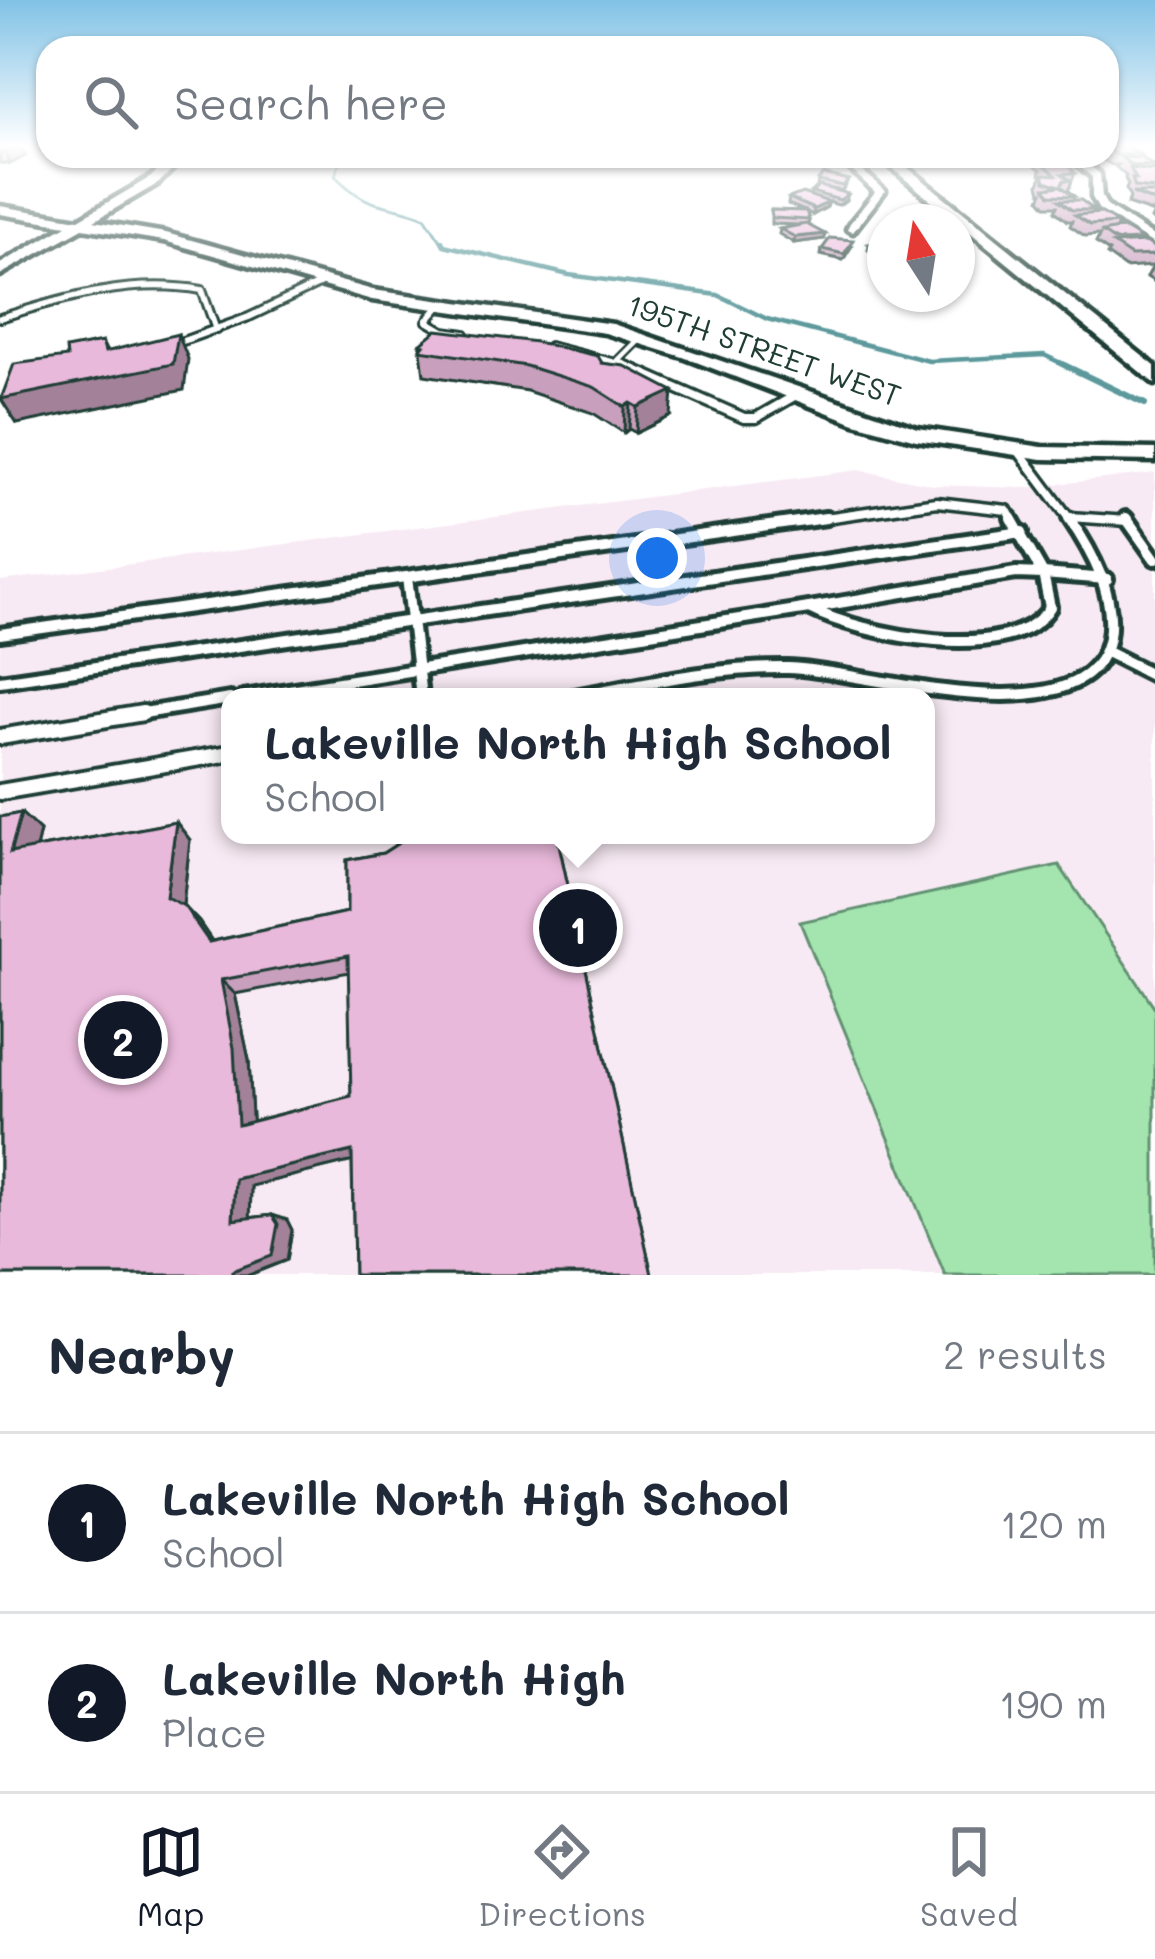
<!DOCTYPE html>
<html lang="en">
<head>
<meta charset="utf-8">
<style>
	body { margin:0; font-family:Mali,sans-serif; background:#f6f6f7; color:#1f2937 }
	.compass { position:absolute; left:867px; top:204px; width:108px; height:108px; border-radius:50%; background:#fff; box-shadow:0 3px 9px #0004; rotate:348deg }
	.you { position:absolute; left:657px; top:558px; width:42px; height:42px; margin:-30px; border:9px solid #fff; border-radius:50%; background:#1a73e8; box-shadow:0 0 0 18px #1a73e833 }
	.badge { display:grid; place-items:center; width:78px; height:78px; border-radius:50%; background:#111827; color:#fff; font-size:39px; font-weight:700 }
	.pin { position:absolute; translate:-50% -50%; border:6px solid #fff; box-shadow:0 3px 12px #0006 }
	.popup { position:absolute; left:221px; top:688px; width:714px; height:156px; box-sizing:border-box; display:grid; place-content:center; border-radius:24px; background:#fff; filter:drop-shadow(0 3px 9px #0005); font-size:39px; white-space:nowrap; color:#747a83 }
	.popup b { font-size:45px; color:#1f2937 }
	.popup::after { content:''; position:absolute; left:50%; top:100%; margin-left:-24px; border:24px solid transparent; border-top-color:#fff }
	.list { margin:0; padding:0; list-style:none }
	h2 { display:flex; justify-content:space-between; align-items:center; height:156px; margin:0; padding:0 48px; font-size:51px }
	h2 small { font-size:39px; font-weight:400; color:#747a83 }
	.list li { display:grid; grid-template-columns:78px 1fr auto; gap:36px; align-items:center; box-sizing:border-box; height:180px; padding:0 48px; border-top:3px solid #e0e1e3 }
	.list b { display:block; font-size:45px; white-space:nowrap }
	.list p { margin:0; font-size:39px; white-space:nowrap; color:#747a83 }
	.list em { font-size:39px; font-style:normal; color:#747a83 }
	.icon { flex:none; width:66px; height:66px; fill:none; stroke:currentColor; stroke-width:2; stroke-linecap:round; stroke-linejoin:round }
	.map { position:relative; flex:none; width:1155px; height:1275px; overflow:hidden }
	.search { position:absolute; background:#fff; box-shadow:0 3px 9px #0004; left:36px; right:36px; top:36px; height:132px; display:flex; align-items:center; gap:30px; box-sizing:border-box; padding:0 42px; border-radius:36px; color:#747a83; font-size:45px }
	.sheet { height:516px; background:#fff }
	nav { display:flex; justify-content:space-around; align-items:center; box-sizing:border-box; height:168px; border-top:3px solid #e0e1e3; background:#fff; font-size:33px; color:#747a83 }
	nav a { display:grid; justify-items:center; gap:6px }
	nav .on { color:#111827 }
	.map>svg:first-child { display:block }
</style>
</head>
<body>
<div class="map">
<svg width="1155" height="1275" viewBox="0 0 1155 1275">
	<rect width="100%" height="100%" fill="#fff"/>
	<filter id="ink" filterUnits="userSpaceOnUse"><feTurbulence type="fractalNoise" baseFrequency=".00833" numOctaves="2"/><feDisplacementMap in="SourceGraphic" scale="24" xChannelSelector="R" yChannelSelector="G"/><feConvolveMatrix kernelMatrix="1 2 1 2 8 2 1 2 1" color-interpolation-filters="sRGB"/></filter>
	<g filter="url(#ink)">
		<!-- built -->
		<path fill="#f8eaf4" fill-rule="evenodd" d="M859,470L934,485L1023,488L1155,473V1275H0V581ZM230,697H926V835H230Z"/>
		<!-- green -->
		<polygon fill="#a4e5af" stroke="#629172" stroke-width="3" points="1059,865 1155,1008 1155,1275 945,1275 800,922"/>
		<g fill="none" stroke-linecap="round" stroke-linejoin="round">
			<!-- stream-far2 -->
			<g stroke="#5d999c" stroke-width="3">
				<polyline points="121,156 126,162"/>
				<path d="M342,156L335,176C373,213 382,200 425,217L443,244"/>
				<polyline points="204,158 332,156"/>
			</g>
			<!-- stream-far1 -->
			<polyline stroke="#5d999c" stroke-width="4.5" points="442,241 444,245 569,275 718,295 767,319 929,361 1044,355 1067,366"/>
			<!-- stream -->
			<polyline stroke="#5d999c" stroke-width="6" points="1060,363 1145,404"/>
			<!-- service-far3 casing -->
			<g stroke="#1f3d34" stroke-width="12">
				<g id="service-far3">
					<polyline points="441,305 427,321 444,331 465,334"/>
					<path d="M0,318C66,297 132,278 202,290L216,330"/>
					<polyline points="169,346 249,317 323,282"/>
					<polyline points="549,346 628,366"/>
					<polyline points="619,360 642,337"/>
				</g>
			</g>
			<!-- service-far2 casing -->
			<g stroke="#1f3d34" stroke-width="15">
				<g id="service-far2">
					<polyline points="619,363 744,418 756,418 796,395"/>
					<polyline points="1018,450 1071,521"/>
					<polyline points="1070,517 1128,521"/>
					<polyline points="804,521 937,502 1007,510 1013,521"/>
				</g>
			</g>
			<!-- service-far1 casing -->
			<g stroke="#1f3d34" stroke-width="20">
				<g id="service-far1">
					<polyline points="1011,518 1043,574 1107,579"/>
					<polyline points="1126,518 1155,559"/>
					<path d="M1016,573L1043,574L1050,607C1014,667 861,635 809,608Z"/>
					<polyline points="407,577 421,697"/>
					<polyline points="0,634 826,518"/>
					<polyline points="1109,653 1155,676"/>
					<polyline points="0,681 1022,532"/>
					<polyline points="244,697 809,608"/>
					<path d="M569,697C641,684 714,667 788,668C860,669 1090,745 1109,637C1116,595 1092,552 1069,518"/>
					<polyline points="125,716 230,699"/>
				</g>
			</g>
			<!-- service casing -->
			<g stroke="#1f3d34" stroke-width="22">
				<g id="service">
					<polyline points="0,737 143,713"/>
					<polyline points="0,792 230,753"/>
				</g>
			</g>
			<!-- minor casing -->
			<g stroke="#1f3d34" stroke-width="9">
				<g id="minor">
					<polygon points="836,156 846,156 885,191 853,232 847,229 850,223 875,192"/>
					<polygon points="1067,156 1078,156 1100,174 1102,197 1107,206 1155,237 1155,245 1099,210 1092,197 1092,177"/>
				</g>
			</g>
			<!-- tertiary casing -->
			<g stroke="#1f3d34" stroke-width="9">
				<polygon id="tertiary" points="172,156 185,156 159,183 94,221 166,233 373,290 613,324 918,428 1042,447 1155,449 1155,461 1042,459 916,440 855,423 683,357 605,333 372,300 164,241 83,228 0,275 0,264 67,225 0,214 0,206 79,219 151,177"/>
			</g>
			<!-- secondary casing -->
			<g stroke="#1f3d34" stroke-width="9">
				<polygon id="secondary" points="877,156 893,156 1155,366 1155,384"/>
			</g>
			<!-- service-far3 -->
			<use href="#service-far3" stroke="#fff" stroke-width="6"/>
			<!-- service-far2 -->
			<use href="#service-far2" stroke="#fff" stroke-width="8"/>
			<!-- service-far1 -->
			<use href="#service-far1" stroke="#fff" stroke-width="10"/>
			<!-- service -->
			<use href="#service" stroke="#fff" stroke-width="14"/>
			<!-- minor -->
			<use href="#minor" fill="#fff" fill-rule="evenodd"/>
			<!-- tertiary -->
			<use href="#tertiary" fill="#fff" fill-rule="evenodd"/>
			<!-- secondary -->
			<use href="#secondary" fill="#fff" fill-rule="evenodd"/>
		</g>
		<!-- wall -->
		<g fill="#c89fbc" stroke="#1f3d34" stroke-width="3" fill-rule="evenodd">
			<polygon points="0,147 25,156 10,164 0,163"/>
			<polygon points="1107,147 1140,154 1139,158 1153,166 1151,171 1155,171 1155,223 1151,219 1154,213 1127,204 1130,198 1126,189 1128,185 1125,178 1126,176 1116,167 1118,165 1112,165 1098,157 1107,156"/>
			<polygon points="1020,156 1061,156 1066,160 1064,164 1075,173 1068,191 1074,196 1073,200 1094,210 1092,214 1118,223 1116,229 1143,240 1141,242 1155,248 1155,282 1147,277 1153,266 1125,268 1107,255 1109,252 1096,243 1100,235 1085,236 1070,226 1072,221 1067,221 1055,211 1057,206 1046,206 1040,199 1043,192 1041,192 1039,184 1042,176 1040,174 1041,170 1033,163 1034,158 1026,159"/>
			<polygon points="848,180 842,191 827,188 848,194 846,200 839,205 828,202 827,207 813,215 807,212 809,220 808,225 824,239 794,243 779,234 780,229 801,225 771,224 771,210 805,211 788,204 789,198 811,196 811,192 819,186 817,186 818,181"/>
			<polygon points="885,242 885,260 868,250 869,244"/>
			<polygon points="852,246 843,260 821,255 822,249"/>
			<polygon points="420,344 602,363 671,416 636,433 629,429 624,433 593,413 527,391 424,375"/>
			<path d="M21,813L40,831L36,848L176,822L190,840L183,905L199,922L212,941L347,912V860L383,853L411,835H557L652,1275H354L352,1161L251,1186L250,1218L272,1215L287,1220L292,1230L287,1260L249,1275H0V817ZM349,972L351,1096L252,1121L249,1060L235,994Z"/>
		</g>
		<!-- shaded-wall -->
		<g fill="#a38299" stroke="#1f3d34" stroke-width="3">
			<polygon points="20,146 25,156 10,164 5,153"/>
			<polygon points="680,156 680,159 663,162 664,157"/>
			<polygon points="829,202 827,207 813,215 814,209"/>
			<polygon points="825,234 824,239 794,243 795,237"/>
			<polygon points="178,334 188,359 184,390 17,424 1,399 105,352 102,342 114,367"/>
			<polygon points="673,391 671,416 636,433 638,407"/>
			<polygon points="631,403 629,429 624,433 625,407"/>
			<polygon points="21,813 40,831 31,870 10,853"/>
			<polygon points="176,822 190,840 182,913 166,897"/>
			<polygon points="184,906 199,922 223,957 209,942"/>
			<polygon points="221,980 235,994 249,1060 253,1134 238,1125"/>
			<polygon points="352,1151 362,1159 251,1186 250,1226 233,1220 235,1179"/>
			<polygon points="272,1215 287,1220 292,1230 287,1260 249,1275 232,1275 232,1271"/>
		</g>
		<!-- building -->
		<g fill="#e9b9db" stroke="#1f3d34" stroke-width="3" fill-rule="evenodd">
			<polygon points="20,146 5,153 0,153 0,147"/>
			<polygon points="1126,146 1140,154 1117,155 1107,149 1107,147"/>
			<polygon points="1041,156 1061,156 1066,160 1046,160"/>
			<polygon points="1121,157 1142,158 1153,166 1132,166"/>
			<polygon points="1044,164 1068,164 1075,173 1062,174 1072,181 1064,180 1061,186 1074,196 1050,195 1045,188 1060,186 1045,181 1043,174 1056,175"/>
			<polygon points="1130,168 1155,171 1155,189 1135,187 1132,178 1136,179"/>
			<polygon points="823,174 848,180 843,186 818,181"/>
			<polygon points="820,186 848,194 840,200 811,192"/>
			<polygon points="802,193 829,202 814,209 789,198"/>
			<polygon points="1132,193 1155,193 1155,202"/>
			<polygon points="1059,200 1081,200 1094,210 1072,210"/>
			<polygon points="771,210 806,211 809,220 772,218"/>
			<polygon points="1102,213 1118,223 1090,225 1075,215"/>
			<polygon points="806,224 825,234 795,237 780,229"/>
			<polygon points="1123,228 1143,240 1115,241 1102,232"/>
			<polygon points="830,238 853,240 844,254 822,249"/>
			<polygon points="885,242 885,254 869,244"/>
			<polygon points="1146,242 1155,248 1155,255 1131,256 1113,244"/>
			<polygon points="437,330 536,342 598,356 602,363 625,366 673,391 638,407 631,403 625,407 594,387 526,366 420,350 424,345 420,344"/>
			<polygon points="178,334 173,364 1,399 14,364 67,357 66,349 102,342 105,352"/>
			<path d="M21,813L10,853L176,822L166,897L184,906L209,942L347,912V860L383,853L411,835H557L652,1275H354L352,1151L235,1179L233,1220L272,1215L278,1224L272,1256L232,1271V1275H0V817ZM348,956L351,1096L238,1125L234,1048L221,980Z"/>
		</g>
	</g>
	<!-- sky -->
	<linearGradient id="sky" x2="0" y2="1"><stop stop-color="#81c2e6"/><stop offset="0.45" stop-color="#fff"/><stop offset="1" stop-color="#fff" stop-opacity="0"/></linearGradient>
	<rect width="1155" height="324" fill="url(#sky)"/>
	<g text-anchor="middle" stroke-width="10" stroke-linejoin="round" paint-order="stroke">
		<!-- far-street labels -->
		<g font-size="30" fill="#1f3d34" stroke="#fff">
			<text transform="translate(764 351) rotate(19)" y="10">195TH STREET WEST</text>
		</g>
	</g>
</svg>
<svg class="compass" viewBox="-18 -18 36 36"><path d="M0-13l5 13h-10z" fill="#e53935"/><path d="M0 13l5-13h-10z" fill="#747a83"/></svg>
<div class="you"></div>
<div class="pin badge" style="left:578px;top:928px">1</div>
<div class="popup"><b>Lakeville North High School</b>School</div>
<div class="pin badge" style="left:123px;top:1040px">2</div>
<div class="search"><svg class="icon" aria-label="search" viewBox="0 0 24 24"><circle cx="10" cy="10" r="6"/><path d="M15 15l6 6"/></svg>Search here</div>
</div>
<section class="sheet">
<h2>Nearby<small>2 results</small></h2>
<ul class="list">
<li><span class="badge">1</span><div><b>Lakeville North High School</b><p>School</p></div><em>120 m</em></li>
<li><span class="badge">2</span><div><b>Lakeville North High</b><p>Place</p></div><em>190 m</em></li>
</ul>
</section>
<nav>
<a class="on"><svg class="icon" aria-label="map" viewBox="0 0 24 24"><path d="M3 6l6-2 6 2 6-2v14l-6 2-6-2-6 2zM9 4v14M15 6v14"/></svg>Map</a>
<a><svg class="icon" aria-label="directions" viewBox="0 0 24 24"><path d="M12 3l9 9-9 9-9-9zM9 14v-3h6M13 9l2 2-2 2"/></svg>Directions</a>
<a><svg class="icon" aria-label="saved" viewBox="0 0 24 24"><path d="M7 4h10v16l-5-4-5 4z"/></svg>Saved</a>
</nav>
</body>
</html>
